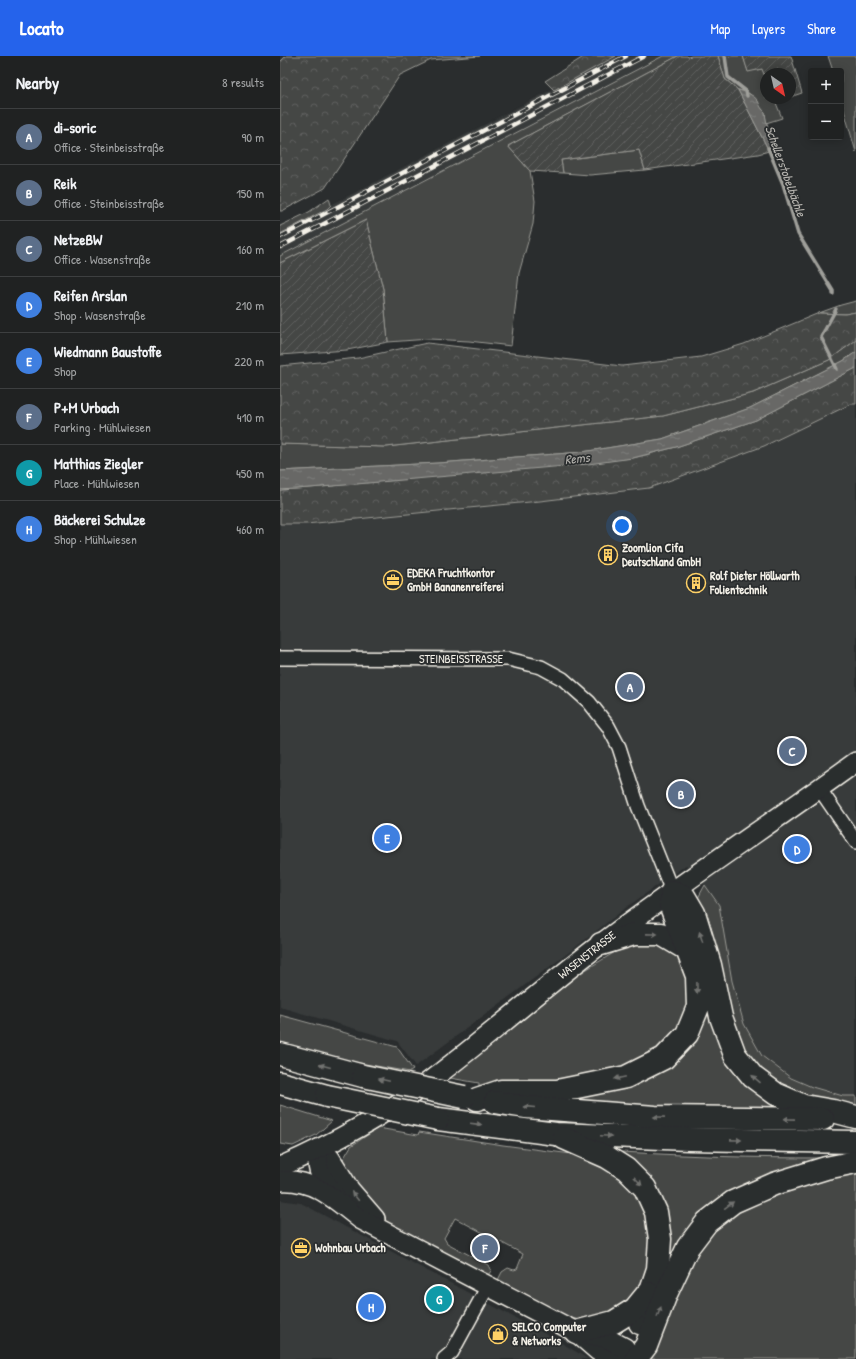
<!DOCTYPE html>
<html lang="en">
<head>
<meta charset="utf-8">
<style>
	body { margin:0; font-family:"Patrick Hand",sans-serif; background:#282a2a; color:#f1f3f6 }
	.controls { position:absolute; right:12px; top:12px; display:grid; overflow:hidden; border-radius:4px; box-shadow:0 2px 10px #0003 }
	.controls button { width:36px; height:36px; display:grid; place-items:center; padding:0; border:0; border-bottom:1px solid #3d3f40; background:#202222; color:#f1f3f6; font:20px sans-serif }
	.compass { position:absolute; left:480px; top:12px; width:36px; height:36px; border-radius:50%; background:#202222; box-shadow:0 2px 10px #0003; rotate:146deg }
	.you { position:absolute; left:342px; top:470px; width:14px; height:14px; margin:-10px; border:3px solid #fff; border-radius:50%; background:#1a73e8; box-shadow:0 0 0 6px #1a73e833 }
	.badge { display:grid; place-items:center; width:26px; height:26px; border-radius:50%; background:#2563eb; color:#fff; font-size:13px; font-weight:700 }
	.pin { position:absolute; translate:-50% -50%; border:2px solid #fff; box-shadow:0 1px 4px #0006 }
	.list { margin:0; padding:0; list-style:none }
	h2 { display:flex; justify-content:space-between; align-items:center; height:52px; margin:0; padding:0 16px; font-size:17px }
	h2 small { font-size:13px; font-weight:400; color:#a2a4a5 }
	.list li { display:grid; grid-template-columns:26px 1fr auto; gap:12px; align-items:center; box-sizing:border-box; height:56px; padding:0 16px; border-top:1px solid #3d3f40 }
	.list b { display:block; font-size:15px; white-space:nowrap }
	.list p { margin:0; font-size:13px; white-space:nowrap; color:#a2a4a5 }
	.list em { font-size:13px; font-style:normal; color:#a2a4a5 }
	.map { position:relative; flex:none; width:576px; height:1303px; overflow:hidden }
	header { display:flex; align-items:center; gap:24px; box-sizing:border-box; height:56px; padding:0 20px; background:#2563eb; color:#fff }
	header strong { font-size:19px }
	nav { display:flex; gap:22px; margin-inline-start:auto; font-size:14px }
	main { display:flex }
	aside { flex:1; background:#202222 }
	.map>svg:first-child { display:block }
</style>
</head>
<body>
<header>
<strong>Locato</strong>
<nav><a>Map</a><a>Layers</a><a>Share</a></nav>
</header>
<main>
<aside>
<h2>Nearby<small>8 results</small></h2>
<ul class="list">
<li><span class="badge" style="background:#5c6f8a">A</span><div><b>di-soric</b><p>Office · Steinbeisstraße</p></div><em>90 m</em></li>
<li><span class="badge" style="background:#5c6f8a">B</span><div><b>Reik</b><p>Office · Steinbeisstraße</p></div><em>150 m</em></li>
<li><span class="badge" style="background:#5c6f8a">C</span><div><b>NetzeBW</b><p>Office · Wasenstraße</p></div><em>160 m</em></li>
<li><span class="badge" style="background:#3f7fe0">D</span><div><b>Reifen Arslan</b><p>Shop · Wasenstraße</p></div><em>210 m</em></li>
<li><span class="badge" style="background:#3f7fe0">E</span><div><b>Wiedmann Baustoffe</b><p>Shop</p></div><em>220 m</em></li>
<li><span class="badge" style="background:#5c6f8a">F</span><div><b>P+M Urbach</b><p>Parking · Mühlwiesen</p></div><em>410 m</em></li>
<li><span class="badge" style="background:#0f9aa8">G</span><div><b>Matthias Ziegler</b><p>Place · Mühlwiesen</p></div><em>450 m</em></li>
<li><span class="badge" style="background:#3f7fe0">H</span><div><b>Bäckerei Schulze</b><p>Shop · Mühlwiesen</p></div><em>460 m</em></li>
</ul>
</aside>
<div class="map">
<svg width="576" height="1303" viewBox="0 0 576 1303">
	<defs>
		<pattern id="forest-crowns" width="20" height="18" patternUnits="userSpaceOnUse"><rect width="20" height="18" fill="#444645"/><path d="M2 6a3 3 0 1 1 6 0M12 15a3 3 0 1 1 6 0" fill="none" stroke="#606160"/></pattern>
		<pattern id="garden-furrows" width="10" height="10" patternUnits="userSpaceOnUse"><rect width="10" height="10" fill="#444645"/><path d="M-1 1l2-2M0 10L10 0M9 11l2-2" fill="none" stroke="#606160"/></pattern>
		<pattern id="water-ripples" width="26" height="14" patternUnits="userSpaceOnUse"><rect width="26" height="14" fill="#676866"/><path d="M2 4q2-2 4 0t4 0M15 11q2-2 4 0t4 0" fill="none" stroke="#7d7e7c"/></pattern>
	</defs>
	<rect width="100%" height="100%" fill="#2a2d2e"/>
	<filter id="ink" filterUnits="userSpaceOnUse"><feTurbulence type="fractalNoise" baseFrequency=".025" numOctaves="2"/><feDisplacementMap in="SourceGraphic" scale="8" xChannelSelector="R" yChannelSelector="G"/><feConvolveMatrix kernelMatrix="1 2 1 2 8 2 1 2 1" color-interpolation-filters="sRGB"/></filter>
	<g filter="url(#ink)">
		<!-- built -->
		<g fill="#373a3a">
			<polygon points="336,0 383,0 0,200 0,178 47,153 51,149"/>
			<polygon points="571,348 576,348 576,1040 563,1040 532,1031 511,1022 482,1000 464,968 452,925 439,849 425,829 406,809 347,851 291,895 136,1010 117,985 0,951 0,468 26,468 260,445"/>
			<polygon points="0,1144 21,1147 280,1286 308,1303 0,1303"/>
		</g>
		<!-- grass -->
		<g fill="#444645" stroke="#9c9c96">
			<polygon points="383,0 398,0 228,90 250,115 255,145 253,168 239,217 231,290 189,285 149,283 108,286 103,233 86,164 0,207 0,200"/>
			<polygon points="438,0 463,0 468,15 482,13 486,23 486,42 494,42 502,62 486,67 485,56 480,51 477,44 466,35 458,34 445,23"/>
			<polygon points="548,0 576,0 576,96 561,44 561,15 553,15"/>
			<polygon points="359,94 365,114 310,119 283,117 281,104"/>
			<polygon points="49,142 51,149 47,153 0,178 0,170 29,156"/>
			<polygon points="576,245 576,256 565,258 539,257 561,249"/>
			<polygon points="576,284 576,296 563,305 470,352 382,383 302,396 158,407 0,415 0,388 106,391 383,360 473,337 549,304"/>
			<polygon points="425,829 439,849 452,925 464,968 482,1000 511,1022 532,1031 563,1040 576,1040 576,1054 525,1047 466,1006 449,969 418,842"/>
			<polygon points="350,887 385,888 409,911 412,948 393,987 350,1016 245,1032 199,1030 199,1027 170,1022 302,916"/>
			<polygon points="425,930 438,972 506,1052 504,1057 281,1045 389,1006"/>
			<polygon points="0,959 117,991 133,1014 130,1016 52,1002 0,988"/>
			<polygon points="0,1049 52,1065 36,1079 13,1090 0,1088"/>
			<polygon points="98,1072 138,1079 139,1076 223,1089 299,1099 319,1104 360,1136 375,1178 365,1228 337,1258 302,1265 289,1261 223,1229 218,1224 222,1216 228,1212 234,1214 237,1213 243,1198 175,1162 164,1182 167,1187 208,1209 211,1215 208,1219 203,1219 102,1165 87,1151 62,1105 71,1090"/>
			<path d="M342,1096C409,1100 475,1102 543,1102L447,1143L363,1287L387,1190L341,1101Z"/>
			<polygon points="576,1115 576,1303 368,1303 402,1215 442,1163 508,1131"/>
		</g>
		<!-- forest -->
		<g fill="url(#forest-crowns)" stroke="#9c9c96">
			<polygon points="6,0 200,0 151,4 120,19 45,132 2,155 0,155 0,6"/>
			<polygon points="305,0 336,0 274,34 265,25"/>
			<polygon points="576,256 576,284 549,304 473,337 383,360 106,391 0,388 0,310 78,302 147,287 342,310 421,301 464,288 539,257 565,258"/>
			<polygon points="576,312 576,348 571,348 484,390 369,432 260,445 26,468 0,468 0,434 30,432 353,402 396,391 476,364"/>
		</g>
		<!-- garden -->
		<g fill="url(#garden-furrows)" stroke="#9c9c96">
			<polygon points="398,0 407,0 408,1 411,0 438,0 445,23 458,34 489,95 478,98 365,114 359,94 281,104 283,117 250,115 228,90"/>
			<polygon points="463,0 511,0 522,37 510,41 510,18 486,18 486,23 482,13 468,16"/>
			<polygon points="86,164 103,233 108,286 67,294 0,299 0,207"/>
		</g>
		<!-- water -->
		<g fill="url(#water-ripples)" stroke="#9f9f9a">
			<path d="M458,34C464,35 474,39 478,45C481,51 480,51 485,56C486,69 493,83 489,95Z"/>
			<polygon points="576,296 576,312 476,364 396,391 353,402 308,408 30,432 0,434 0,415 158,407 302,396 382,383 470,352 563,305"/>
		</g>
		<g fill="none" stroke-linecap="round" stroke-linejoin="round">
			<!-- stream -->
			<g stroke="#9f9f9a" stroke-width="3.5">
				<polyline points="445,0 448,21 466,35 467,40"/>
				<polyline points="488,92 503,128 518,178 553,235 553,238"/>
				<polyline points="556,253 541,281 557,313"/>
			</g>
			<!-- street casing -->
			<g stroke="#f4f1e8" stroke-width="16">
				<g id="street">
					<polyline points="0,602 228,603 261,611 283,623 309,646 328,670 339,691 358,750 392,835"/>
					<polyline points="539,732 576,786"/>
					<polyline points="164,1303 172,1296 208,1230"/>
				</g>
			</g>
			<!-- secondary casing -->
			<g stroke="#f4f1e8" stroke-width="22">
				<g id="secondary">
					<polyline points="39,1093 50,1102 70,1134 95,1163"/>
					<path d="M39,1093C35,1118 42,1120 55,1140"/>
					<path d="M0,1111C52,1088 102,1061 147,1027C207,982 263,932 322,887C405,824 492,767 576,706"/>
					<path d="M0,1125C33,1122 56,1144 80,1163L296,1276L318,1295L332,1303"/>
					<polyline points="296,1276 326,1282 345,1292 352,1303"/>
				</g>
			</g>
			<!-- highway casing -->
			<g stroke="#f4f1e8" stroke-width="25">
				<g id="highway">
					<polyline points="321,888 354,878 381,878 408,894"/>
					<polyline points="0,998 83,1020"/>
					<polyline points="0,1027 47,1040"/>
					<polyline points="197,1043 221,1035 277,1035 346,1021 384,1002 407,978 418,951 417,920 390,848 392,835 404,840 414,857 430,909 441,961 455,999 473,1021 496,1038 524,1050 553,1055 576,1061"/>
					<polyline points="215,1046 245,1051 375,1061 543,1063"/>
					<polyline points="158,1063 276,1078 409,1083 576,1086"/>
					<polyline points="284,1082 327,1101 346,1113 365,1132 376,1156 380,1183 378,1213 360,1267"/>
					<polyline points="296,1276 334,1266 355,1253 368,1237"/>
					<polyline points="356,1303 366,1290 386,1238 408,1191 427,1166 453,1146 494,1128 546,1112 576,1106"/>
				</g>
			</g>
			<!-- street -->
			<use href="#street" stroke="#2a2d2e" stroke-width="13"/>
			<!-- secondary -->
			<use href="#secondary" stroke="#2a2d2e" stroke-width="19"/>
			<!-- highway -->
			<use href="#highway" stroke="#2a2d2e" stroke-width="22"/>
			<!-- rail casing -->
			<g stroke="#f4f1e8" stroke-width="4.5">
				<g id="rail">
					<polyline points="0,181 346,0"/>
					<polyline points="0,191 364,0"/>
				</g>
			</g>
			<!-- rail -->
			<use href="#rail" stroke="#2a2d2e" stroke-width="3" stroke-dasharray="9" stroke-linecap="butt"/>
			<!-- highway-bridge casing -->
			<g stroke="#f4f1e8" stroke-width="25" stroke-linecap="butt">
				<g id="highway-bridge">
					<polyline points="83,1020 184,1041"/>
					<polyline points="47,1040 158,1063"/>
				</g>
			</g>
			<!-- highway-bridge -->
			<use href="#highway-bridge" stroke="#2a2d2e" stroke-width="22"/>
		</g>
		<!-- one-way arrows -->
		<defs><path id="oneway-solid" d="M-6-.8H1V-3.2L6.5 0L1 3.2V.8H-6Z"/></defs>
		<g fill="#71726f">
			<use href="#oneway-solid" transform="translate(372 878) rotate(1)"/>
			<use href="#oneway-solid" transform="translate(421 881) rotate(-107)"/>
			<use href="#oneway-solid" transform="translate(417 932) rotate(89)"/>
			<use href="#oneway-solid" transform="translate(45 1010) rotate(-165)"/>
			<use href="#oneway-solid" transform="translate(340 1022) rotate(168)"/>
			<use href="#oneway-solid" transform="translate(476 1023) rotate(-139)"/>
			<use href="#oneway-solid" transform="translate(104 1024) rotate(-168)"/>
			<use href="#oneway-solid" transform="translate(249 1051) rotate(-175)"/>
			<use href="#oneway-solid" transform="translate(379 1061) rotate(-179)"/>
			<use href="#oneway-solid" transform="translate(509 1063) rotate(-179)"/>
			<use href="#oneway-solid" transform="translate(196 1068) rotate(7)"/>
			<use href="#oneway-solid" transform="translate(326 1080) rotate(2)"/>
			<use href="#oneway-solid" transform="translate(456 1084) rotate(1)"/>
			<use href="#oneway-solid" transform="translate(358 1125) rotate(46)"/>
			<use href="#oneway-solid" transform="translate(75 1140) rotate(-129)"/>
			<use href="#oneway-solid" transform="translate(449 1149) rotate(-36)"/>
			<use href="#oneway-solid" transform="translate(379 1256) rotate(-69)"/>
		</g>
	</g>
	<!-- icons -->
	<defs>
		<g id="building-ring" transform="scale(1)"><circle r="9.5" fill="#2a2d2e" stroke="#ffd166" stroke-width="1.5"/><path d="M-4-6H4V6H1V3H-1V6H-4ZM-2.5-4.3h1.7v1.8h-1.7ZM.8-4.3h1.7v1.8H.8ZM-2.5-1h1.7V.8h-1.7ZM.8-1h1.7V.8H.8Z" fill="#ffd166"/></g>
		<g id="office-ring" transform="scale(1)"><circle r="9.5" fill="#2a2d2e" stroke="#ffd166" stroke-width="1.5"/><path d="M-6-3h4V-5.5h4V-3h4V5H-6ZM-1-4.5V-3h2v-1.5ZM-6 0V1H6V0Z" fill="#ffd166"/></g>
		<g id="shop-ring" transform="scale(1)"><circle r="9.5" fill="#2a2d2e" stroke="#ffd166" stroke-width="1.5"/><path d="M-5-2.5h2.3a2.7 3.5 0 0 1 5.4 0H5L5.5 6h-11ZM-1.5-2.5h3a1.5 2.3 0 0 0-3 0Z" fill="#ffd166"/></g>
	</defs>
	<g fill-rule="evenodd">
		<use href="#building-ring" x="328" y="499"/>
		<use href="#office-ring" x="113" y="524"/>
		<use href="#building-ring" x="416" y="527"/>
		<use href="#office-ring" x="21" y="1192"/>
		<use href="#shop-ring" x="218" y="1278"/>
	</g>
	<g text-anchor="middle" stroke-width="3.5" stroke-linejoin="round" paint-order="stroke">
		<!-- poi labels -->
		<g font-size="12" font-weight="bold" fill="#f4f1e8" stroke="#2a2d2e" text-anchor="start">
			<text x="342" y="496">Zoomlion Cifa<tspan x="342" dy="14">Deutschland GmbH</tspan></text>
			<text x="127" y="521">EDEKA Fruchtkontor<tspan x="127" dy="14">GmbH Bananenreiferei</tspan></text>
			<text x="430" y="524">Rolf Dieter Höllwarth<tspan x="430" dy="14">Folientechnik</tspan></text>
			<text x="35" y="1196">Wohnbau Urbach</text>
			<text x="232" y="1275">SELCO Computer<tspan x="232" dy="14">&amp; Networks</tspan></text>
		</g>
		<!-- street labels -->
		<g font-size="12" fill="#f4f1e8" stroke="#2a2d2e">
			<text x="181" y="607">STEINBEISSTRASSE</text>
			<text transform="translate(307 899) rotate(-38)" y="4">WASENSTRASSE</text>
		</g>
		<!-- water labels -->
		<g font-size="13" font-style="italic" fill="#b5b3ae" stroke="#2a2d2e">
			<text transform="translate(506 115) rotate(70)" y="5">Schellerstobelbächle</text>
			<text transform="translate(297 402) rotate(-6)" y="5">Rems</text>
		</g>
	</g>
</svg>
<div class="controls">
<button>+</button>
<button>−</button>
</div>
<svg class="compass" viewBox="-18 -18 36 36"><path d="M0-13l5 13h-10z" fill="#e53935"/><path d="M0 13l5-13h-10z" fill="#a2a4a5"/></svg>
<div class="you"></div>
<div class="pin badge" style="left:350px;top:631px;background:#5c6f8a">A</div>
<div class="pin badge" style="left:401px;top:738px;background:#5c6f8a">B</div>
<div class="pin badge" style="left:512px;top:695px;background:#5c6f8a">C</div>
<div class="pin badge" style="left:517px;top:793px;background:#3f7fe0">D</div>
<div class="pin badge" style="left:107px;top:782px;background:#3f7fe0">E</div>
<div class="pin badge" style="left:205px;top:1192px;background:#5c6f8a">F</div>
<div class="pin badge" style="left:159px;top:1243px;background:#0f9aa8">G</div>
<div class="pin badge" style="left:91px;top:1251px;background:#3f7fe0">H</div>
</div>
</main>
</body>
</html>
